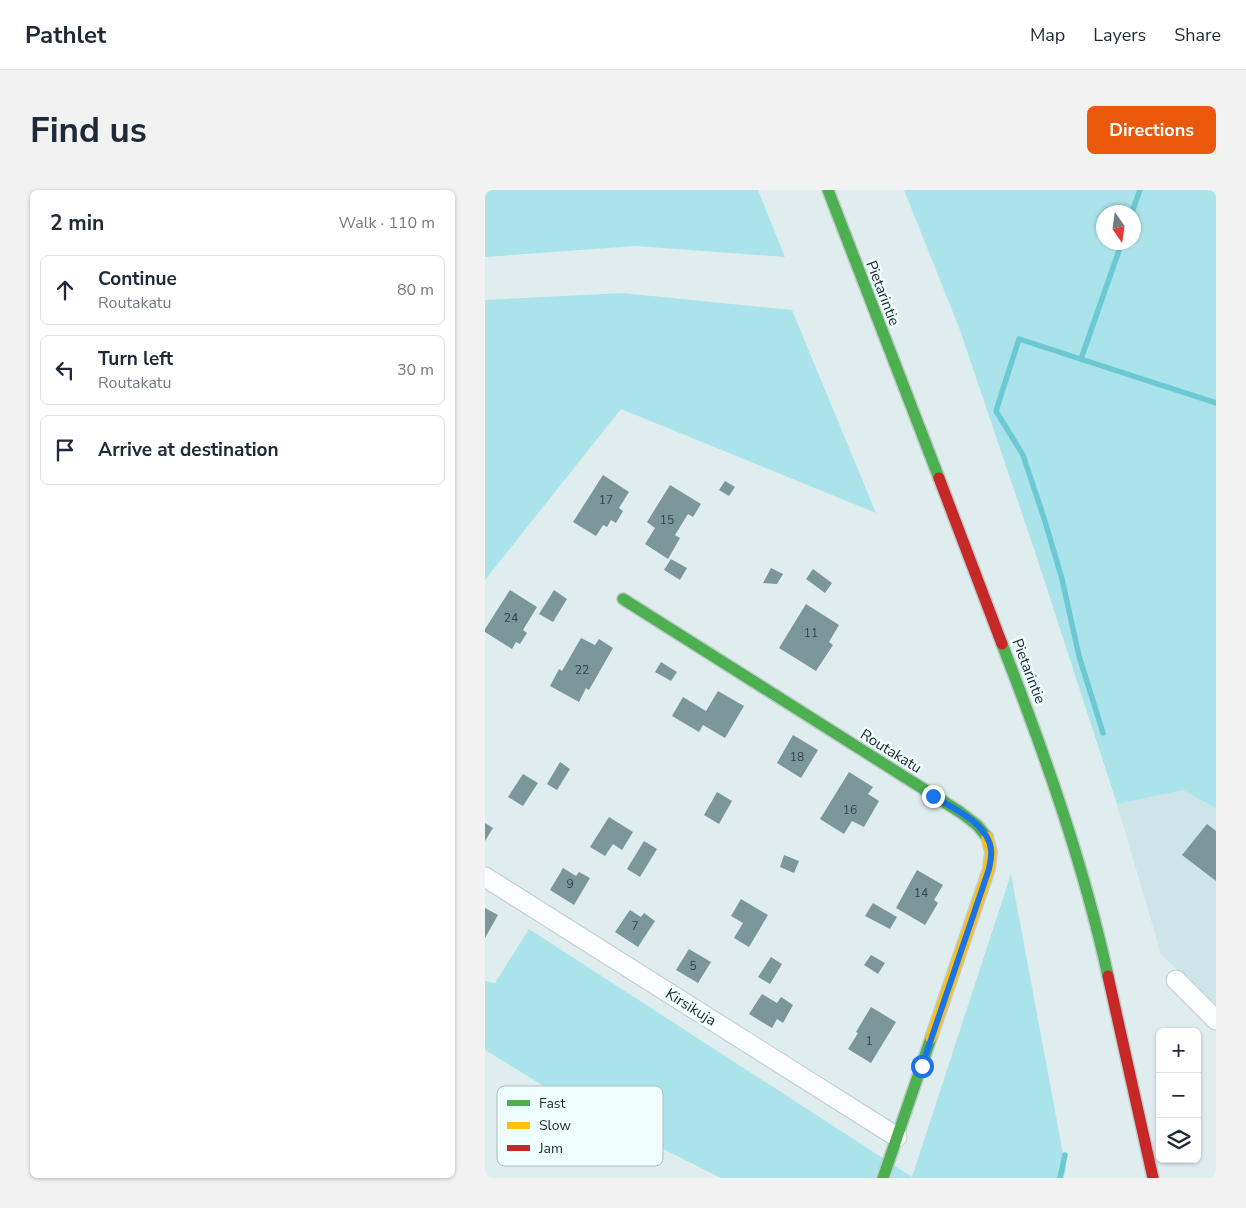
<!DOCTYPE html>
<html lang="en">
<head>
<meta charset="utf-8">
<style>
	body { margin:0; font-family:"Nunito Sans",sans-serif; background:#f2f2f3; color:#1f2937 }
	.controls { position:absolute; right:15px; bottom:15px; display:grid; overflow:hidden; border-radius:8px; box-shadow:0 1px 4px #0004 }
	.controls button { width:45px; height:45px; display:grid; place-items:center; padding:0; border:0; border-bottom:1px solid #e0e1e3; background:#fff; color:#1f2937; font:25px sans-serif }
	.compass { position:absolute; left:611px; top:15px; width:45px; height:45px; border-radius:50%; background:#fff; box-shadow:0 1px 4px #0004; rotate:167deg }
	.stop { position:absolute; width:15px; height:15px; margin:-11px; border:4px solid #1a73e8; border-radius:50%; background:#fff }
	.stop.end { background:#1a73e8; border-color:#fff; box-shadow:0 1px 5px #0008 }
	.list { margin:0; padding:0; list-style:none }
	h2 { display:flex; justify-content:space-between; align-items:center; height:65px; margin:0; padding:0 20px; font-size:21px }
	h2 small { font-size:16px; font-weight:400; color:#747a83 }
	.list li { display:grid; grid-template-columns:32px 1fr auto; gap:15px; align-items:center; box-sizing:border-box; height:70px; margin:0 10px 10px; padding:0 10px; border:1px solid #e0e1e3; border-radius:8px }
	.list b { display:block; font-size:19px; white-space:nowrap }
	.list p { margin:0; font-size:16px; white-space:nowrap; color:#747a83 }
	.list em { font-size:16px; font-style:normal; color:#747a83 }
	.icon { flex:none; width:28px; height:28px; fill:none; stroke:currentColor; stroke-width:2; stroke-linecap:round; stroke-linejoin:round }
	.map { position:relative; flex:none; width:731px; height:988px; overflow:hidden; border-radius:8px }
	header { display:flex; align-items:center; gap:30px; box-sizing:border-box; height:70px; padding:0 25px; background:#fff; border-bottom:1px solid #e0e1e3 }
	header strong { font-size:24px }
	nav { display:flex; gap:28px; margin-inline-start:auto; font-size:18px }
	.intro { display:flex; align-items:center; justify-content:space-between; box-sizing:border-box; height:120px; padding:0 30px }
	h1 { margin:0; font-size:35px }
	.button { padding:12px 22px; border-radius:8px; background:#ea580c; color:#fff; font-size:18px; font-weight:700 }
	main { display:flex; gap:30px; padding:0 30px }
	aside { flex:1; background:#fff; border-radius:8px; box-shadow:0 1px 4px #0004 }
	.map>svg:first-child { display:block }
</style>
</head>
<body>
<header>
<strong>Pathlet</strong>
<nav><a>Map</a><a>Layers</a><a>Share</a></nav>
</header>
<div class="intro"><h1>Find us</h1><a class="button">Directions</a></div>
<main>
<aside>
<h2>2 min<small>Walk · 110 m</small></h2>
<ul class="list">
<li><svg class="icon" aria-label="ahead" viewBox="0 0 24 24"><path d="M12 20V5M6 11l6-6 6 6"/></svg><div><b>Continue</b><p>Routakatu</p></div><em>80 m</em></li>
<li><svg class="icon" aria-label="left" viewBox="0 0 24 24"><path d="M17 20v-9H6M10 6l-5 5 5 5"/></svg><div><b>Turn left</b><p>Routakatu</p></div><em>30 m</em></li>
<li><svg class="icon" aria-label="arrive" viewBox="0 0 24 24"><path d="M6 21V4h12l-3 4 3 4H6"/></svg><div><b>Arrive at destination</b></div></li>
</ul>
</aside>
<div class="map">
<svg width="731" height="988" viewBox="0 0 731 988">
	<rect width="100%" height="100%" fill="#e0edef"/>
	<!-- built -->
	<polygon fill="#cde5e8" points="698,599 731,618 731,817 676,764 632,614"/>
	<!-- green -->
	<g fill="#aae3ea" fill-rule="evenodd">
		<polygon points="0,0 273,0 300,67 150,56 0,67"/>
		<path d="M419,0H731V618L698,600L632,614L550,362L475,140ZM648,22V52H618V22Z"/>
		<polygon points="137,103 307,120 391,323 136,219 0,390 0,110"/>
		<polygon points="526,684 581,980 578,988 236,988 85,912 0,860 0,791 10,793 44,739 427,987"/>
	</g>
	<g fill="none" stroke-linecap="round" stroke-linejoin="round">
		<!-- stream -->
		<g stroke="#6cc9d3" stroke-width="5.5">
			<polyline points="647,22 655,0"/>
			<polyline points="596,169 637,52"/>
			<polyline points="618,543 594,466 577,389 559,328 538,265 511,221 534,149 731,213"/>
			<polyline points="575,988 580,965"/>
		</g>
	</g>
	<!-- building -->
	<g fill="#7b979a">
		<polygon points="118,285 144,302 134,318 138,321 131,333 126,330 122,337 118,335 111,346 88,332"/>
		<polygon points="240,291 250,297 244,306 234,300"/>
		<polygon points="185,295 216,314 208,327 203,324 190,345 195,348 183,369 160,354 170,338 162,332"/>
		<polygon points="186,369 202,378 195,390 179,380"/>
		<polygon points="286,378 298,384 292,394 278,393"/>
		<polygon points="328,379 347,393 340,403 321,389"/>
		<polygon points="25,400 52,417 38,440 42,443 35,454 31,452 27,459 0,442 0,439"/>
		<polygon points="69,400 82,409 68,432 54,424"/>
		<polygon points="321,414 354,435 344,452 348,455 331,481 294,458"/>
		<polygon points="96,448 110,455 114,449 128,458 104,500 101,498 94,512 65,496 74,479 77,481"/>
		<polygon points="176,472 192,482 186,491 170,482"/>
		<polygon points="233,501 259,516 240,548 218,535 214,542 187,526 198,507 221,521"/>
		<polygon points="308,545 333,560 316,588 292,573"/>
		<polygon points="75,572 85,579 72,600 62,594"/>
		<polygon points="364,582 388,597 383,604 394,611 379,637 367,631 359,644 335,629"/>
		<polygon points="38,584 53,593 38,616 23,607"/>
		<polygon points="232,602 247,611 234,634 219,625"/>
		<polygon points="124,627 148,642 137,660 128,654 120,666 105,657"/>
		<polygon points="0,633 8,638 0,651"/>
		<polygon points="722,634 731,641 731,691 697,665"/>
		<polygon points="159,651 172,659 155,687 142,679"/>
		<polygon points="299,665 314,671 309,683 295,677"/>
		<polygon points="78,678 91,686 94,682 105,688 89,715 65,700"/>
		<polygon points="432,680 458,695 449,710 453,713 440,735 411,718"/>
		<polygon points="256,709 283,725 264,757 249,748 258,733 246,726"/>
		<polygon points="388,713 412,727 405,739 380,726"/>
		<polygon points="0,718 13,725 0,748"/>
		<polygon points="145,720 156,727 159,723 170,731 153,757 130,742"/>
		<polygon points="204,759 226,772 213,793 191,780"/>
		<polygon points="386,765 400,773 393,784 379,775"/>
		<polygon points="286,767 297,774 285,794 273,787"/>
		<polygon points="277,804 292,813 296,807 308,815 298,833 292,829 287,838 264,824"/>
		<polygon points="386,817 411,832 386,873 363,859 373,843 371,842"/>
	</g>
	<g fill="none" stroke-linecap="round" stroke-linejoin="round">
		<!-- street casing -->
		<g stroke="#c0cacb" stroke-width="21">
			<g id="street">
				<polyline points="0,687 412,947"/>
				<polyline points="691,790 731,830"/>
			</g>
		</g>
		<!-- fast casing -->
		<g stroke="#c0cacb" stroke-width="14">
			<g id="fast">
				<polyline points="343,0 454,288"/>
				<polyline points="138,409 475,622 492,635 502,647"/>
				<path d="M517,454C559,562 598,672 623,786"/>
				<polyline points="398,988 446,848"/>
			</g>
		</g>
		<!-- slow casing -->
		<g stroke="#c0cacb" stroke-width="14">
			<polyline id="slow" points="446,848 504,679 506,662 502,647"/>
		</g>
		<!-- jam casing -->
		<g stroke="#c0cacb" stroke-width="14">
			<g id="jam">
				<polyline points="454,288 517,454"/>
				<polyline points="623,786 668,988"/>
			</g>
		</g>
		<!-- street -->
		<use href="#street" stroke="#fafcfd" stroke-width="19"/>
		<!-- fast -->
		<use href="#fast" stroke="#4caf50" stroke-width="11"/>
		<!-- slow -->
		<use href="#slow" stroke="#ffc107" stroke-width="11"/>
		<!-- jam -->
		<use href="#jam" stroke="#c62828" stroke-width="11"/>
	</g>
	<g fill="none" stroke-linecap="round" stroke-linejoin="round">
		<!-- route -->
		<path stroke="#1a73e8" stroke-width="6" d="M437,876L504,679C505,673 507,666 506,660C504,634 468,618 448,606"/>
	</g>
	<g text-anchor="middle" stroke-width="5" stroke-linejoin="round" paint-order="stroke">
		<!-- number labels -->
		<g font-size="12" fill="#354344">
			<text x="121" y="314">17</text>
			<text x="182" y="334">15</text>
			<text x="26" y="432">24</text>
			<text x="326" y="447">11</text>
			<text x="97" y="484">22</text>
			<text x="312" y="571">18</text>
			<text x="365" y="624">16</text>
			<text x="85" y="698">9</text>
			<text x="436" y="707">14</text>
			<text x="150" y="740">7</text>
			<text x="208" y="780">5</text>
			<text x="384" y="855">1</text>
		</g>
		<!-- street labels -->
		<g font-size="15" fill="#1e2728" stroke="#eefdff">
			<text transform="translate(398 103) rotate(69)" y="5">Pietarintie</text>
			<text transform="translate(544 481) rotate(69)" y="5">Pietarintie</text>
			<text transform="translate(406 561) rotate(32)" y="5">Routakatu</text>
			<text transform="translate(206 817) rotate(32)" y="5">Kirsikuja</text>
		</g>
	</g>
	<!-- legend -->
	<rect x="12" y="896" width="166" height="80" rx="8" fill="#eefdff" stroke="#b0bdbe" stroke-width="1"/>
	<rect x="22" y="910" width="23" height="6" fill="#4caf50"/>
	<rect x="22" y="932" width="23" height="7" fill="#ffc107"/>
	<rect x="22" y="955" width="23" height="6" fill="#c62828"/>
	<g font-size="14" fill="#1e2728">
		<text x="54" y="918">Fast</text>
		<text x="54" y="940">Slow</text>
		<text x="54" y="963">Jam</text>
	</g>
</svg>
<div class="controls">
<button>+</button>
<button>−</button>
<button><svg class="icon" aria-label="layers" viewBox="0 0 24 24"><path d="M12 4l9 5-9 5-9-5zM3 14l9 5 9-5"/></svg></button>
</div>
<svg class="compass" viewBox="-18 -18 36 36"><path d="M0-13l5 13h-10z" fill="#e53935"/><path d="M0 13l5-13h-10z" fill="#747a83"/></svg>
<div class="stop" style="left:437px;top:876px"></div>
<div class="stop end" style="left:448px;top:606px"></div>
</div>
</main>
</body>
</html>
